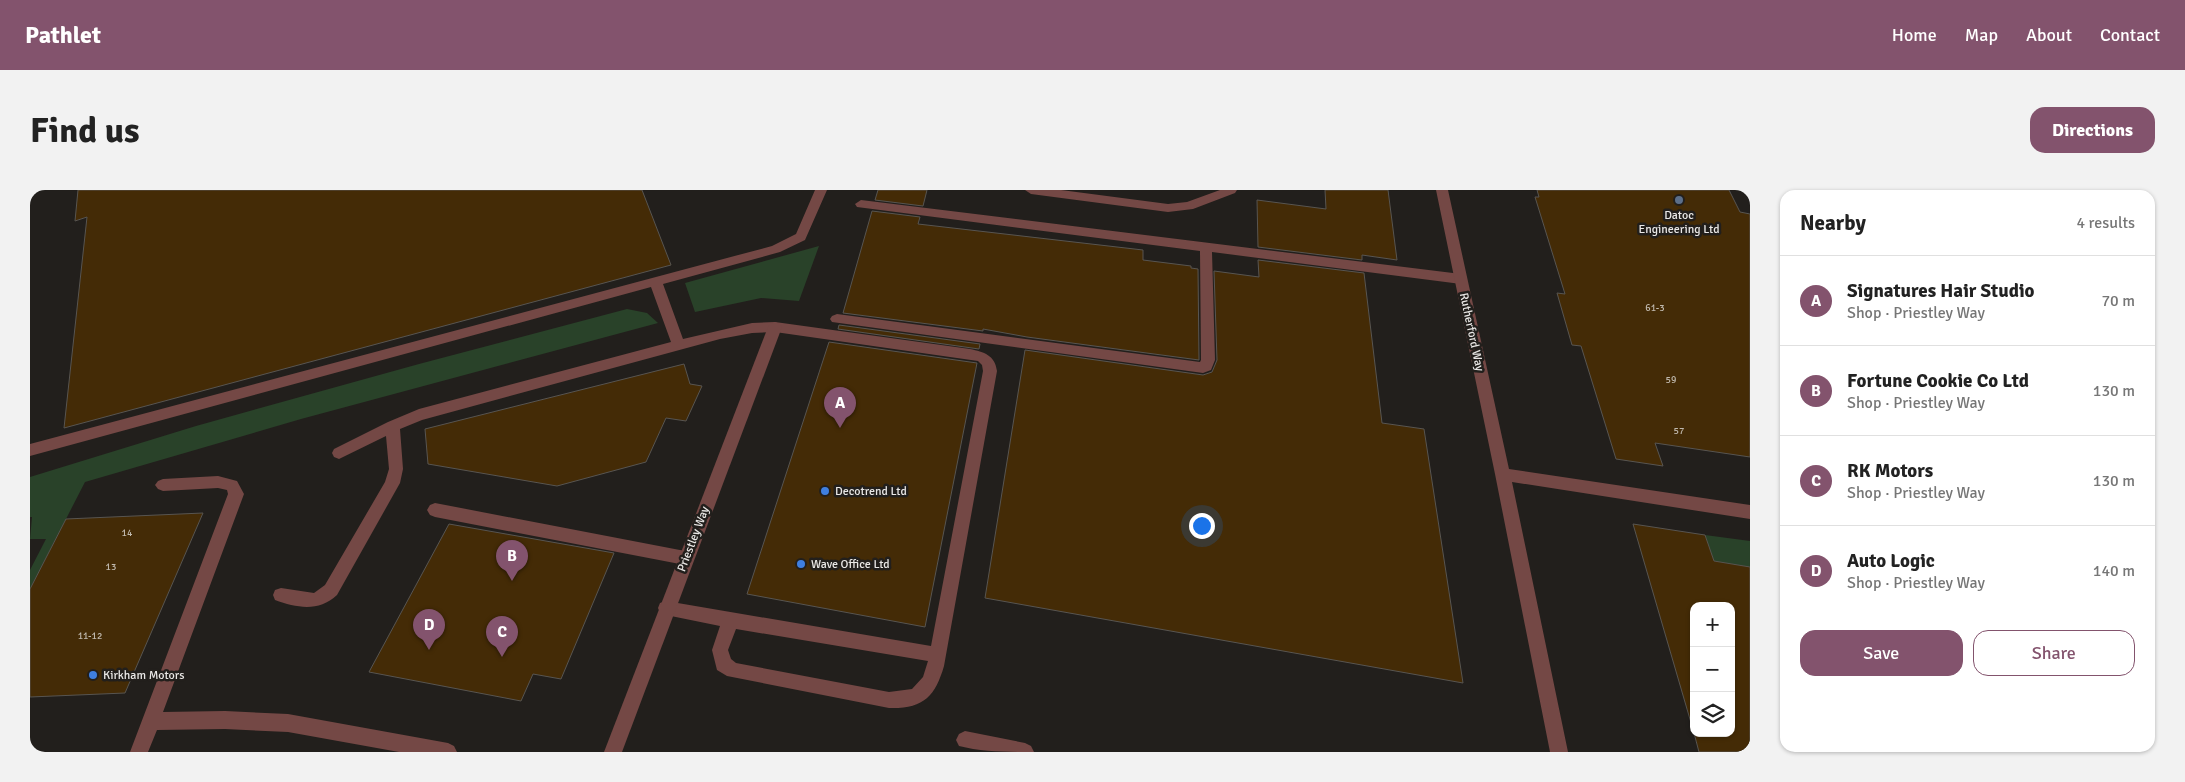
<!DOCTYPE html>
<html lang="en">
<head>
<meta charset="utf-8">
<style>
	body { margin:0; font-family:Signika,sans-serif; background:#f2f2f2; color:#222 }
	.controls { position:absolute; right:15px; bottom:15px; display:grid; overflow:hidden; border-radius:10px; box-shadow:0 1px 4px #0004 }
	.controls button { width:45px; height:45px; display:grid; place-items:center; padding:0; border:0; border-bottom:1px solid #e0e0e0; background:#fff; color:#222; font:25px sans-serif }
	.you { position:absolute; left:1171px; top:335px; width:18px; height:18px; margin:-12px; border:4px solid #fff; border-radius:50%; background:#1a73e8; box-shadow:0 0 0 8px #1a73e833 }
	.badge { display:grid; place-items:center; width:32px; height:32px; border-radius:50%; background:#83536d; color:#fff; font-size:16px; font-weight:700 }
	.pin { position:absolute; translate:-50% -41px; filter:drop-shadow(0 1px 2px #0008) }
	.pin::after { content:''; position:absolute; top:26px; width:18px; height:15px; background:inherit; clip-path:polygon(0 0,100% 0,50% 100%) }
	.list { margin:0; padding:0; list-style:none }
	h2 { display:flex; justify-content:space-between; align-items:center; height:65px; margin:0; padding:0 20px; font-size:21px }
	h2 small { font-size:16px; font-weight:400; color:#767676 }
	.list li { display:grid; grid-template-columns:32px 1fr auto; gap:15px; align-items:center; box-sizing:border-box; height:90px; padding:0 20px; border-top:1px solid #e0e0e0 }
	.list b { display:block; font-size:19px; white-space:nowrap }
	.list p { margin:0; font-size:16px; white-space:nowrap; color:#767676 }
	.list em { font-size:16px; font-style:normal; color:#767676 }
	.actions { display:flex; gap:10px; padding:15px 20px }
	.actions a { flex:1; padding:11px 0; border:1px solid #83536d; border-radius:15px; text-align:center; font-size:18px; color:#83536d }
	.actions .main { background:#83536d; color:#fff }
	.icon { flex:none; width:28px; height:28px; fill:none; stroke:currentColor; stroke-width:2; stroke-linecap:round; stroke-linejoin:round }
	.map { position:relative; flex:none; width:1720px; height:562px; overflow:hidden; border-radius:15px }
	header { display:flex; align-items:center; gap:30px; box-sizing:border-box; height:70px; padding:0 25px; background:#83536d; color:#fff }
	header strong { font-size:24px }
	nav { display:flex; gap:28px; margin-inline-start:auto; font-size:18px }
	.intro { display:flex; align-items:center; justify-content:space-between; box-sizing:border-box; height:120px; padding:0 30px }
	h1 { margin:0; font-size:35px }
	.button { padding:12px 22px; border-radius:15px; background:#83536d; color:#fff; font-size:18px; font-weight:700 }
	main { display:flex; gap:30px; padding:0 30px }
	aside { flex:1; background:#fff; border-radius:15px; box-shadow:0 1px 4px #0004 }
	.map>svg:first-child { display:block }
</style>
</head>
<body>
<header>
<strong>Pathlet</strong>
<nav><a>Home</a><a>Map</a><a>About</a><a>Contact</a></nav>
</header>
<div class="intro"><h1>Find us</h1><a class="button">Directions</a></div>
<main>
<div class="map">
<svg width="1720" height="562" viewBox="0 0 1720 562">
	<rect width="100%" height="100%" fill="#221f1c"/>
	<!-- green -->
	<g fill="#294229">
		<polygon points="789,56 769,111 731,108 665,122 655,93"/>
		<polygon points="597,119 617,123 628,133 271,229 55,292 0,399 0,380 16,349 0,349 2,327 0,327 0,287 166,236 389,174"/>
		<polygon points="1675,345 1720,351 1720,377 1684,371"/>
	</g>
	<!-- building -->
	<g fill="#442b06" stroke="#585551">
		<polygon points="48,0 612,0 641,75 34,238 57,27 45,31"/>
		<polygon points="848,0 897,0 893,16 845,10"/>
		<polygon points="1295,0 1358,0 1367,70 1332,65 1332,70 1228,57 1227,10 1296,19"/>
		<polygon points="1507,0 1699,0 1710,22 1720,24 1720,267 1625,253 1633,276 1586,269 1551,156 1542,155 1527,103 1535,104 1505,7 1509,7"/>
		<polygon points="842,21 890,27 888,34 1113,60 1113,70 1161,76 1161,78 1168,79 1169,170 997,147 953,139 953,141 813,123"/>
		<polygon points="1228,70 1334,83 1352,233 1394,239 1433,493 955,408 995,160 1173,185 1182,182 1187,170 1184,81 1229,87"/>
		<polygon points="809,135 950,154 949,159 808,139"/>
		<polygon points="799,152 947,173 895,437 717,404"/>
		<polygon points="654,174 660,194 672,196 656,231 636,228 616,272 527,296 398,274 395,239"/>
		<polygon points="173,323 95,503 0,507 0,399 36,329"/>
		<polygon points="419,334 584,363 531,489 503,484 491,511 339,482"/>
		<polygon points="1603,334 1675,345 1684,371 1720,377 1720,562 1669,562 1664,543 1701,543 1701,416 1664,416 1664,543"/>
	</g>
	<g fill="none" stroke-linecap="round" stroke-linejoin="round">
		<!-- lane -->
		<g fill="#744845" fill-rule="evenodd">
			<path d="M785,0H797L775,50L750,62L633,94L653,149L722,133L745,132L940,159C954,162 965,165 967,181L914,476C905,507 893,519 859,518L697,486L687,480L682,460L690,436L636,425L630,423L628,418L630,413L636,411L901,456L953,181L952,175L948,171L745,142L722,143L690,149L392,230L370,239L373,279L370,293L307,405C289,422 267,418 245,410L243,405L245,400L251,398L284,403L295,395L355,292L359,279L356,246L309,269L304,267L302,263L304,259L358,232L389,219L641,152L621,97L0,266V254L742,56L766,44ZM706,439L898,471L893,487L882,499L859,502L706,473L701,469L698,460Z"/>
			<polygon points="995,0 1031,0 1138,14 1157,12 1190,0 1207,0 1205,3 1163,19 1138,22 1001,4"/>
			<polygon points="831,10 1431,84 1436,86 1437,89 1436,92 1431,94 1182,62 1185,170 1181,180 1173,183 802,132 800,129 802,126 807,124 1170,172 1171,170 1170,61 827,17 825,14"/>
			<polygon points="188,286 207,291 214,304 133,522 195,521 258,524 418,553 424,556 427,562 369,562 258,542 195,539 127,540 118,562 100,562 198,304 197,300 188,298 133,301 128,299 125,295 128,291 133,289"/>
			<polygon points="405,313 655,361 661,363 663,368 661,373 655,375 405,327 400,325 397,320 400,315"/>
			<path d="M935,541L995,553L1001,556L1004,562C979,562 952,562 929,556L926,550L929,544Z"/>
		</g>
		<!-- street -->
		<g fill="#744845" fill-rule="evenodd">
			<polygon points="1406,0 1418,0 1479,279 1720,315 1720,329 1482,292 1538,562 1520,562 1465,284"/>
			<polygon points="745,132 750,134 752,137 592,562 574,562 738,137 740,134"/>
		</g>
	</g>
	<!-- markers -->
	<circle fill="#5c6f8a" stroke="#221f1c" stroke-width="2" cx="1649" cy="10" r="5"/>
	<g fill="#3f7fe0" stroke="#221f1c" stroke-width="2">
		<circle cx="795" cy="301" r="5"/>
		<circle cx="771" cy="374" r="5"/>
		<circle cx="63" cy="485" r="5"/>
	</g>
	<g text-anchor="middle" stroke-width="5" stroke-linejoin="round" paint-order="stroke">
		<!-- number labels -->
		<g font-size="10" fill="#c0b9ae">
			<text x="1625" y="121">61-3</text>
			<text x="1641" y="193">59</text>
			<text x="1649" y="244">57</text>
			<text x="97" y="346">14</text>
			<text x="81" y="380">13</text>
			<text x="60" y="449">11-12</text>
		</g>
		<!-- poi labels -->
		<g font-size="12" fill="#eae8e6" stroke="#221f1c" text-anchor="start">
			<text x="1649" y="29" text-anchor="middle">Datoc<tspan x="1649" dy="14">Engineering Ltd</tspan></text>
			<text x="805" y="305">Decotrend Ltd</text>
			<text x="781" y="378">Wave Office Ltd</text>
			<text x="73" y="489">Kirkham Motors</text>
		</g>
		<!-- street labels -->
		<g font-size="12" fill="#eae8e6" stroke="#221f1c">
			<text transform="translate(1442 142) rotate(78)" y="4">Rutherford Way</text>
			<text transform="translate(663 349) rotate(-69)" y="4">Priestley Way</text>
		</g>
	</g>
</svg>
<div class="controls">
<button>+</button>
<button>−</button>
<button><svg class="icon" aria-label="layers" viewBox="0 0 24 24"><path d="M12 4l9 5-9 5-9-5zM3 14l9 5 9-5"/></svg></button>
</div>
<div class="you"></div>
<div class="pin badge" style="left:810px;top:238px">A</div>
<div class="pin badge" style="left:482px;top:391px">B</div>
<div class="pin badge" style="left:472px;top:467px">C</div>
<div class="pin badge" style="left:399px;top:460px">D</div>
</div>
<aside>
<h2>Nearby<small>4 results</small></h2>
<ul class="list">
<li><span class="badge">A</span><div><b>Signatures Hair Studio</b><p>Shop · Priestley Way</p></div><em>70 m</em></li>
<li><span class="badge">B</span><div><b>Fortune Cookie Co Ltd</b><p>Shop · Priestley Way</p></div><em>130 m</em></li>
<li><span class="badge">C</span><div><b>RK Motors</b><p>Shop · Priestley Way</p></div><em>130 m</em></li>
<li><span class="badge">D</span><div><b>Auto Logic</b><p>Shop · Priestley Way</p></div><em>140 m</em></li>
</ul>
<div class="actions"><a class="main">Save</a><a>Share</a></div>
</aside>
</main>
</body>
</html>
